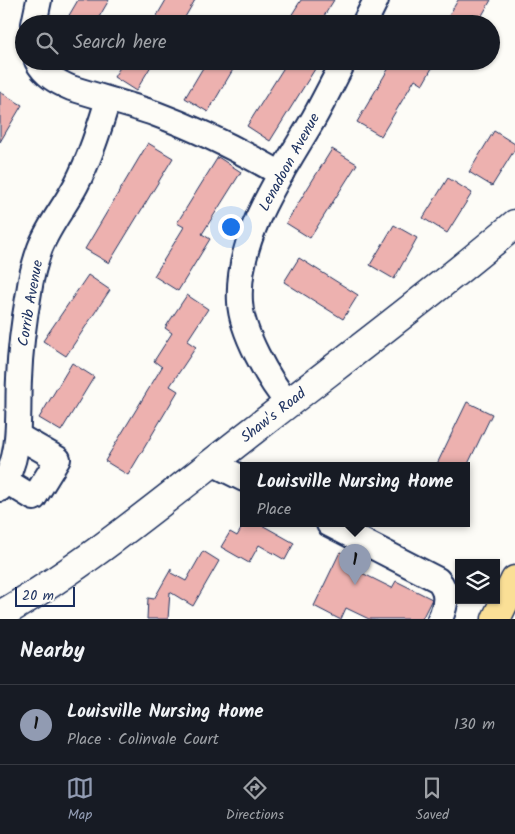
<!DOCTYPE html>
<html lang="en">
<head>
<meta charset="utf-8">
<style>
	body { margin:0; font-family:Kalam,sans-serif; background:#242831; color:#f1f3f6 }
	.controls { position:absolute; right:15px; bottom:15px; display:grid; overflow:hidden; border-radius:0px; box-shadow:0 1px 4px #0004 }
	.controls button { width:45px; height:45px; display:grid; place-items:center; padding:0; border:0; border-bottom:1px solid #363941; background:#171b24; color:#f1f3f6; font:25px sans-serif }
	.scale { position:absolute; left:15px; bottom:12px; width:60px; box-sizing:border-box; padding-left:5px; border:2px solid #1b2f5e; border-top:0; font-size:14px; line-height:18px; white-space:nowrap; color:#1b2f5e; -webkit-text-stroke:4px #fdfcf7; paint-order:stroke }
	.you { position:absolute; left:230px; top:226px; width:18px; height:18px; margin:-12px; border:4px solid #fff; border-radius:50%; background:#1a73e8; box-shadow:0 0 0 8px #1a73e833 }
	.badge { display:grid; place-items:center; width:32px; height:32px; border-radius:50%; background:#919bb2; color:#111; font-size:16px; font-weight:700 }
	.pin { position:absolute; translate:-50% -41px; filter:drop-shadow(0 1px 2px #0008) }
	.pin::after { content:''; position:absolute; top:26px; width:18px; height:15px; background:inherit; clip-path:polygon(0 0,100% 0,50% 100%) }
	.popup { position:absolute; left:240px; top:462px; width:230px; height:65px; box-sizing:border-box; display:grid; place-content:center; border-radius:0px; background:#171b24; filter:drop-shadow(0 1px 4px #0005); font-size:16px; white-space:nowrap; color:#9ea1a6 }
	.popup b { font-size:19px; color:#f1f3f6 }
	.popup::after { content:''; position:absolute; left:50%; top:100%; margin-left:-10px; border:10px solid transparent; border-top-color:#171b24 }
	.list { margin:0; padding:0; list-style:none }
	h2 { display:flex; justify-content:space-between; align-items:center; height:65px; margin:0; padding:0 20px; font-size:21px }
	h2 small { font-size:16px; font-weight:400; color:#9ea1a6 }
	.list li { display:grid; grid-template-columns:32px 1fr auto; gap:15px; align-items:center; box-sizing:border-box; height:80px; padding:0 20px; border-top:1px solid #363941 }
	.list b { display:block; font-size:19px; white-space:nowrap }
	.list p { margin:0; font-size:16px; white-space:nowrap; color:#9ea1a6 }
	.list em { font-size:16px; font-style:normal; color:#9ea1a6 }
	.icon { flex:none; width:28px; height:28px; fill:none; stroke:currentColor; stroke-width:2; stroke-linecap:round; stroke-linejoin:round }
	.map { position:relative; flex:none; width:515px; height:619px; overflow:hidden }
	.search { position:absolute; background:#171b24; box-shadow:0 1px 4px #0004; left:15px; right:15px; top:15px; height:55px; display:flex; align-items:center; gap:12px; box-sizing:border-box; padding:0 18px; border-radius:28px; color:#9ea1a6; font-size:19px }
	.sheet { height:145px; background:#171b24 }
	nav { display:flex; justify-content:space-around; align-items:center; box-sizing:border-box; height:70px; border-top:1px solid #363941; background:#171b24; font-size:14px; color:#9ea1a6 }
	nav a { display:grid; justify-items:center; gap:2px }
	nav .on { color:#919bb2 }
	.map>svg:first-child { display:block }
</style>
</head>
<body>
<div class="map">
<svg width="515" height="619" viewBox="0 0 515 619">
	<rect width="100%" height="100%" fill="#fdfcf7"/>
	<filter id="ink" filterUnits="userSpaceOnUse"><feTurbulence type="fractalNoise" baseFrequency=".02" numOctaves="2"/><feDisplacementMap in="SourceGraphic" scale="10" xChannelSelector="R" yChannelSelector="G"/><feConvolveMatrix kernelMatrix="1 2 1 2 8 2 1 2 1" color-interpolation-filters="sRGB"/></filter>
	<g filter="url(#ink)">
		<!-- building -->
		<g fill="#edb1af" stroke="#1b2f5e">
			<polygon points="78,0 109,0 95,24 64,24"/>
			<polygon points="166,0 195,0 181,24 152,24"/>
			<polygon points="301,0 334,0 319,24 286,24"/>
			<polygon points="458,0 491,0 477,24 444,24"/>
			<polygon points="124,61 154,61 136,91 114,77"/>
			<polygon points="207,61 238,61 208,112 185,98"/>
			<polygon points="288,61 320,61 270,141 247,126"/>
			<polygon points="393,61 436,61 423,84 415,79 381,136 357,122"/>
			<polygon points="0,92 22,105 0,142"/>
			<polygon points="494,131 515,144 515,149 492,186 469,172"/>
			<polygon points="148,143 173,158 109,263 85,249"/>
			<polygon points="332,149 357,164 310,238 286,223"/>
			<polygon points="218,157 241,172 202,234 210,239 178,291 154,276 184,227 177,223"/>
			<polygon points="448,178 472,193 447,233 423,218"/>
			<polygon points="394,225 417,238 394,279 370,265"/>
			<polygon points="299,258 358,295 343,319 284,282"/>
			<polygon points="88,275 110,290 66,356 43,341"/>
			<polygon points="187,295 208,309 187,341 196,347 170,386 178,391 128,475 105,461 162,367 154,361 172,333 165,328"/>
			<polygon points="72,363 94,377 61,431 39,418"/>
			<polygon points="467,402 492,414 467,466 436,466"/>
			<polygon points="244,524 260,524 294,543 285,560 259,545 249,563 221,547 230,532 237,536"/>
			<polygon points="203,551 219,561 193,606 170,592 168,619 147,619 148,598 154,599 171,569 171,573 186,581"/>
			<polygon points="340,552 366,565 362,573 392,588 396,581 432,599 422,619 369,619 346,608 341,619 339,619 314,606"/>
		</g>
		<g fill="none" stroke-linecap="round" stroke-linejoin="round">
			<!-- street casing -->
			<g stroke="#1b2f5e" stroke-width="28">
				<g id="street">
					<polyline points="34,24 39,0"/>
					<polyline points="364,24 376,0"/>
					<path d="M37,61C44,75 57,82 71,88C99,97 128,104 156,114C199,130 241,151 281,174"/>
					<path d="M288,403C269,381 241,331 240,302C236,236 282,173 314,118C324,100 334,80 344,61"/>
					<polyline points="212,463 244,479"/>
					<polyline points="6,481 34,498 58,459 18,436"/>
					<path d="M0,489C23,457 17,415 19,379C20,350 24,320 29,292C31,277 35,262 40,248C49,225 65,206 76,185C90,158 99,129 108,100"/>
					<path d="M329,524L438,580C449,592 446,605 440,619"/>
				</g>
			</g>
			<!-- secondary casing -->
			<g stroke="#1b2f5e" stroke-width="31">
				<path id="secondary" d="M0,615C90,563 171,494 254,430C341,362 430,296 515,224"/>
			</g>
			<!-- primary casing -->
			<g stroke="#1b2f5e" stroke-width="31">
				<polyline id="primary" points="496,619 515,580"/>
			</g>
			<!-- street -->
			<use href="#street" stroke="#fdfcf7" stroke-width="24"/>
			<!-- secondary -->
			<use href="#secondary" stroke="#fdfcf7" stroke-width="28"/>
			<!-- primary -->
			<use href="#primary" stroke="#fadf96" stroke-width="28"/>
		</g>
	</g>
	<g text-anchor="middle" stroke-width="5" stroke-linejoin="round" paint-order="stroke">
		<!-- street labels -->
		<g font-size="15" fill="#1b2f5e" stroke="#fdfcf7">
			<text transform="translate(289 162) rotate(-61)" y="5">Lenadoon Avenue</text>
			<text transform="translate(30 303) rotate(-80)" y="5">Corrib Avenue</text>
			<text transform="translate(273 415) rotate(-38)" y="5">Shaw's Road</text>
		</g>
	</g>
</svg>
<div class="controls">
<button><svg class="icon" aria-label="layers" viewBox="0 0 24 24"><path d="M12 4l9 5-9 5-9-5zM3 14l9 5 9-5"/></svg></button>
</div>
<div class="scale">20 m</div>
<div class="you"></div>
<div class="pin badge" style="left:355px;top:585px">1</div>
<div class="popup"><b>Louisville Nursing Home</b>Place</div>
<div class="search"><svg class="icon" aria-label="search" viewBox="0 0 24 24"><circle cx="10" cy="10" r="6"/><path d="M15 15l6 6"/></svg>Search here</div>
</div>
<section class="sheet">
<h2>Nearby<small></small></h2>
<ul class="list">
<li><span class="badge">1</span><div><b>Louisville Nursing Home</b><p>Place · Colinvale Court</p></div><em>130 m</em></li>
</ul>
</section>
<nav>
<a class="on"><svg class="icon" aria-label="map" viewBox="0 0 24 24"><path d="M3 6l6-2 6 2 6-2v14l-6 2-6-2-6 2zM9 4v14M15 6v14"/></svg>Map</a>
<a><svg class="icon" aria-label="directions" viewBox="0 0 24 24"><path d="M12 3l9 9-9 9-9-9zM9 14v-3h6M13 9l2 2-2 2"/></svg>Directions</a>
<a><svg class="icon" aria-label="saved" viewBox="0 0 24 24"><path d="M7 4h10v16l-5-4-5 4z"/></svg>Saved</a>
</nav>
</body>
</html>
